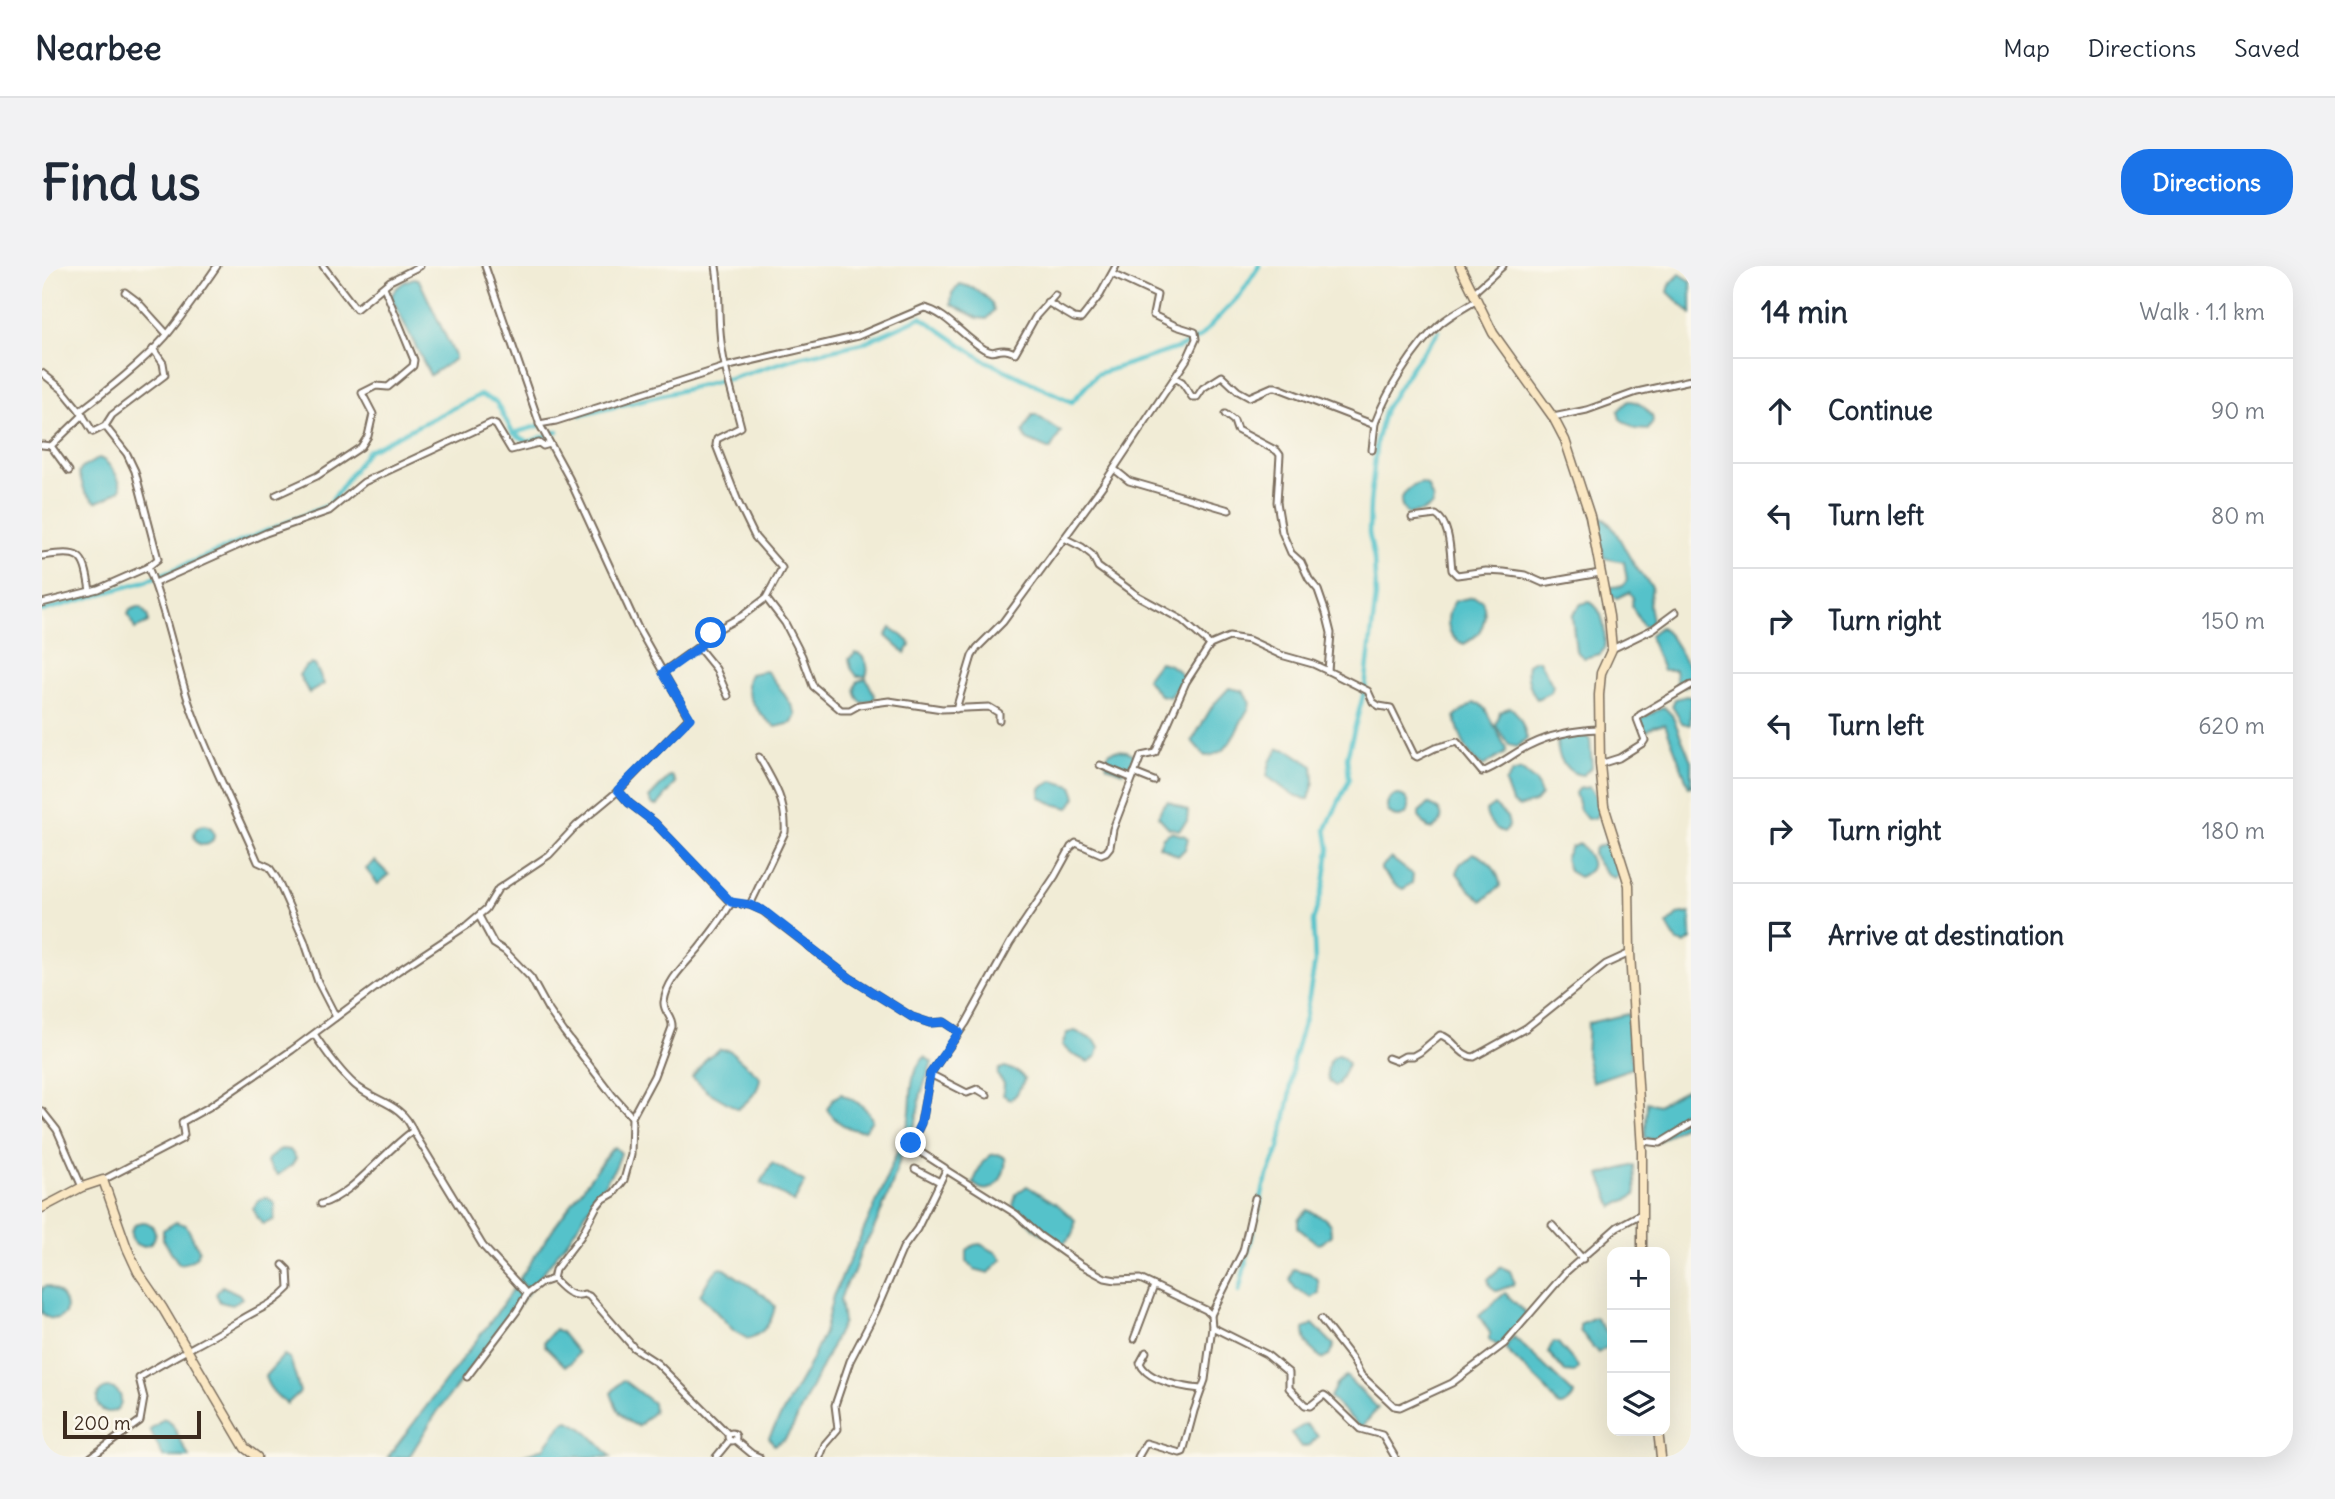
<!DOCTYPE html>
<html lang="en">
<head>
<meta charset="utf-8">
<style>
	body { margin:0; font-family:Delius,sans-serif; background:#f2f2f3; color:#1f2937 }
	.controls { position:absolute; right:21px; bottom:21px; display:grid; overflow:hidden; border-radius:14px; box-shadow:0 7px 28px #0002 }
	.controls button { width:63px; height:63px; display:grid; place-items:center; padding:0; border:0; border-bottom:2px solid #e0e1e3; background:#fff; color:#1f2937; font:35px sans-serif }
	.scale { position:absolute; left:21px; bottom:18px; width:138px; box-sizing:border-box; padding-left:7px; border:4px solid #3b2a1e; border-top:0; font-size:19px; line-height:24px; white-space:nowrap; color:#3b2a1e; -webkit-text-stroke:5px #fbf7ec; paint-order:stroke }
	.stop { position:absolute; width:21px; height:21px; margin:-16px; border:5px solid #1a73e8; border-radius:50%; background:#fff }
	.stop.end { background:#1a73e8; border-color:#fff; box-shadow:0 2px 7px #0008 }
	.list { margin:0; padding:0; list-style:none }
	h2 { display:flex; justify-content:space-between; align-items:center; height:91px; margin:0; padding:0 28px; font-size:30px }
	h2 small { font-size:23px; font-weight:400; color:#747a83 }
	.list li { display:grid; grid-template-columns:46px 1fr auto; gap:21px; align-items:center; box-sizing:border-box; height:105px; padding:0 28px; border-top:2px solid #e0e1e3 }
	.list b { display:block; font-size:26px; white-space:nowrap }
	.list em { font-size:23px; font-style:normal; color:#747a83 }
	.icon { flex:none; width:38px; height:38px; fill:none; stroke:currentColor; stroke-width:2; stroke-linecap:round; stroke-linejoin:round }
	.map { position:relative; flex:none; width:1649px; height:1191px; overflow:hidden; border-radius:28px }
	header { display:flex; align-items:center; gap:42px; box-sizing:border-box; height:98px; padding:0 35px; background:#fff; border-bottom:2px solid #e0e1e3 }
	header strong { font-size:33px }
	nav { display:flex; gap:38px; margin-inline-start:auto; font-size:24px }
	.intro { display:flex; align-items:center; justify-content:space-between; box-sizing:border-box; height:168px; padding:0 42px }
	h1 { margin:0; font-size:49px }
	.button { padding:18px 32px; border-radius:28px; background:#1a73e8; color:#fff; font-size:24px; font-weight:700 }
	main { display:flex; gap:42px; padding:0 42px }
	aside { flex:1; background:#fff; border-radius:28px; box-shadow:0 7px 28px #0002 }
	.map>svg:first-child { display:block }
</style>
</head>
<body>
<header>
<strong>Nearbee</strong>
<nav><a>Map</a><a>Directions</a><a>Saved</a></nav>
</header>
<div class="intro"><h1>Find us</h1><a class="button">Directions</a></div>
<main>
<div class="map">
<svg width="1649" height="1191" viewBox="0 0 1649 1191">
	<rect width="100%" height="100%" fill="#fbf7ec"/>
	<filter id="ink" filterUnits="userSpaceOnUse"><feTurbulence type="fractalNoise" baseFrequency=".0143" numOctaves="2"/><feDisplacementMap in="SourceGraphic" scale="14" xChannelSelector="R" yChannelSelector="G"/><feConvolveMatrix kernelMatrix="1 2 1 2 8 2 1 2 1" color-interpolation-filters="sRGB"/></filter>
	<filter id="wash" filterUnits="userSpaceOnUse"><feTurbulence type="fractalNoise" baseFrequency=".00686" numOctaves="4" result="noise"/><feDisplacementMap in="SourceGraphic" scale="28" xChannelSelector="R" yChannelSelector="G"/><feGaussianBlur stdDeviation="1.57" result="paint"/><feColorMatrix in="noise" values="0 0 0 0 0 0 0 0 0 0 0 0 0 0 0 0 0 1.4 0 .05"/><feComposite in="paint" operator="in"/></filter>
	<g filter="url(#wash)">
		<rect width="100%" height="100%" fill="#f1ecd6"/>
		<!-- water -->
		<g fill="#54c2ca" stroke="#487674" stroke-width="2">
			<polygon points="1638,8 1649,15 1649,48 1626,26 1628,18"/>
			<path d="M373,12L377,14L413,90V93L388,109L349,31C353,21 363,14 373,12Z"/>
			<path d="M918,18C931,21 949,30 952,44L945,53L935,52L909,38L910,27Z"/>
			<path d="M1586,135C1596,134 1604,142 1610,150L1611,155L1606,164L1593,163L1578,153L1576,145Z"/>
			<polygon points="990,149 994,149 1019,166 1008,184 985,174 981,166"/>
			<path d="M57,192C67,195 79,213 79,223L65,232L54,236L43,226L37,207L40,202Z"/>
			<path d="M1379,217L1385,219L1391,233L1390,239L1380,246L1366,248C1351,236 1364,221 1379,217Z"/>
			<path d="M1553,247C1571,255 1577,273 1587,290C1593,302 1601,311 1610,321L1607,339L1610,354L1606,360H1601L1589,339L1591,332L1587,326L1575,332L1567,330L1569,321L1581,320L1585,314L1582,296L1562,292Z"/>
			<path d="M1431,331L1440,334C1447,353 1440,369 1422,378C1403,371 1402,350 1413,335Z"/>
			<path d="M1548,336C1563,344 1563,366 1563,382L1558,388L1542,392L1534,385L1530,350L1539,338Z"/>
			<polygon points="95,341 99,341 106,351 106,357 93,363 86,348 88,344"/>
			<polygon points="1618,361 1628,370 1649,404 1649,416 1642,421 1635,420 1633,404 1621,404 1608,373 1608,369"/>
			<polygon points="849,362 867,375 868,380 863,387 844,370"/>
			<path d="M814,387C823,389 828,401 824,410H815L809,402L807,393Z"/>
			<path d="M1493,394H1497L1511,420L1509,426L1495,433C1488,425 1484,409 1486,398Z"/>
			<path d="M1117,396C1128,398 1138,404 1142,414L1127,431L1118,429L1104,413Z"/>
			<polygon points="269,398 273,399 282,418 267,427 257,409 263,401"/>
			<path d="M724,405C730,410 752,441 754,449L750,457L734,461C719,451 697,426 708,408Z"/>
			<path d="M824,412L833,430L832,434L820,437C813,430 811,423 816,415Z"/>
			<path d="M1187,422L1201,425L1208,436L1207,442C1194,460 1190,490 1163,490L1150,475L1171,439Z"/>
			<polygon points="1644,430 1649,431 1648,459 1640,457 1630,440 1633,433"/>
			<path d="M1432,437L1438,438L1443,443L1464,482L1463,487L1441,500C1426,495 1416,465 1413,450Z"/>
			<path d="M1468,441C1477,447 1483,463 1485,473L1474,481L1467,479L1454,460L1458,446Z"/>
			<polygon points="1622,441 1630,449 1649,495 1649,520 1647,521 1623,458 1612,460 1602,467 1598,453"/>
			<path d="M1531,467H1541L1548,474L1550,501L1541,509C1524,508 1515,491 1515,475Z"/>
			<polygon points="1237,482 1248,485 1271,500 1272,516 1267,533 1263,534 1245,525 1225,510 1228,496"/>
			<polygon points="1073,484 1085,485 1093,489 1092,493 1080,506 1065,500 1063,493 1068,486"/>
			<polygon points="1479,504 1494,516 1499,529 1493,536 1477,541 1470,536 1463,517 1470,507"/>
			<polygon points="628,510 630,510 634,517 616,539 611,539 607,532"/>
			<polygon points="1011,515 1030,520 1034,531 1027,542 1011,538 998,531 999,522"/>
			<polygon points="1547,521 1553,529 1557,546 1553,552 1545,553 1538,544 1533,527 1536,523"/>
			<circle cx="1356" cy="540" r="11"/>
			<polygon points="1126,535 1146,545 1145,555 1137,564 1127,562 1116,550 1121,539"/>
			<path d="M1386,538L1396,543C1403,551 1399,558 1390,563H1387L1377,551V546Z"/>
			<path d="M1452,539L1465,551L1467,559L1463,566C1454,565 1445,555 1444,545Z"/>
			<circle cx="162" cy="569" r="10"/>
			<polygon points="1129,566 1143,570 1146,573 1143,583 1136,590 1117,580 1121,571"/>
			<path d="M1564,577C1574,585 1585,603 1573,612C1565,610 1553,595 1551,587L1553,582Z"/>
			<path d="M1538,578C1548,591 1558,602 1537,611L1527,605L1523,592L1529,581Z"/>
			<path d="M1431,587C1444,591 1458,606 1458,620L1441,635L1428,624L1415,607L1418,598Z"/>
			<polygon points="1349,592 1371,609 1370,617 1361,623 1352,618 1339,604 1339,601"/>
			<polygon points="333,595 347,609 336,618 324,603"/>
			<polygon points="1648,647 1649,673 1643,678 1635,676 1625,659 1635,649"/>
			<polygon points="1586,748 1590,802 1550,816 1544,788 1546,757"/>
			<path d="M1033,765L1053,775L1057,782L1055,790L1047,796C1036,792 1028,788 1020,779L1025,767Z"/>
			<path d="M678,783L687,784L718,811C718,825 706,835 696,843L665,825L650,811L666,791Z"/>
			<path d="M1296,789L1301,791L1306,798L1296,819L1293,820L1287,815C1283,806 1286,792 1296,789Z"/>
			<path d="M883,791L890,796L879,827L874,856L860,886L849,922L830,967L821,980L811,1008L803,1020L798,1034L801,1056L751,1160L743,1173L732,1179L727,1171L765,1103L782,1067L791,1030L842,920C848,897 862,876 867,853C871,832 865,807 883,791Z"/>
			<polygon points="963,801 976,806 983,813 974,829 968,833 961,829 962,817 955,809 957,803"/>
			<polygon points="1649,820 1649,855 1617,875 1603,872 1605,836 1616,839"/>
			<path d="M799,828C811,834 826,840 830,854L823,864C808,866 793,856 785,843L791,833Z"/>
			<polygon points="573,881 579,887 574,900 529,970 395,1146 367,1191 346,1191 452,1051 513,960 568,885"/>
			<polygon points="239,883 248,884 254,892 250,899 236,909 231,905 225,896 226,893"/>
			<path d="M956,888L963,892C966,909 949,936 931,917L940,897L949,889Z"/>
			<polygon points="730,897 763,916 752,936 719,917"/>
			<polygon points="1592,899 1594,929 1571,941 1558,909"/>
			<polygon points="985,920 1015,938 1033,954 1032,967 1021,978 995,965 971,940 974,928"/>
			<polygon points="225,931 233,938 232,954 221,958 215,951 211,942 217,934"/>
			<polygon points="1265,944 1282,952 1288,958 1289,969 1280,977 1276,978 1256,962 1256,954"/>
			<circle cx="101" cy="968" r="12"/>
			<path d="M134,956L144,959L157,984C156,993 146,997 138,998L135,995L121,973V964Z"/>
			<polygon points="938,978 955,987 960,993 947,1007 932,1003 925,996 925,984 932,979"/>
			<polygon points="1459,1001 1468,1005 1472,1015 1471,1019 1455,1025 1448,1020 1446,1013"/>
			<path d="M677,1002L683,1003L722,1029L733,1040C730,1057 722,1067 706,1073L692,1065L658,1029L668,1011Z"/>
			<polygon points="1251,1003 1267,1007 1276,1014 1277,1027 1270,1032 1253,1022 1248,1014"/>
			<path d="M5,1020C17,1025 27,1035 23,1048L16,1053L7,1052L0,1047V1022Z"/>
			<polygon points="180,1020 197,1028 200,1032 190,1039 178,1036 174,1028"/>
			<polygon points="1463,1027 1487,1050 1457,1081 1448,1074 1448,1067 1437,1050"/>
			<polygon points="1553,1051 1570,1073 1570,1078 1556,1087 1538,1065 1538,1058"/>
			<path d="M1271,1058L1292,1079L1287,1090L1281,1093C1269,1084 1262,1079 1262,1063Z"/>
			<polygon points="513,1063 519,1066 536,1087 529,1097 523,1100 503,1080 502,1076"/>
			<path d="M1472,1071L1532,1128C1531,1134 1522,1141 1517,1140L1503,1122L1464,1084L1465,1078Z"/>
			<polygon points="1511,1076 1516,1077 1535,1099 1536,1102 1532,1107 1523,1106 1506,1086"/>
			<path d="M242,1089L248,1092L258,1126L245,1138C236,1132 225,1121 223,1110Z"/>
			<polygon points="1304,1110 1336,1142 1319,1162 1288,1131 1294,1119"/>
			<path d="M581,1114L611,1137L612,1145L597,1160C580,1156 574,1142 569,1127Z"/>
			<circle cx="67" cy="1134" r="12"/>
			<polygon points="122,1153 130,1158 147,1191 121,1191 108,1164"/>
			<path d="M526,1155C542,1160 557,1178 569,1191H475L502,1182L521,1157Z"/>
			<polygon points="1264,1158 1276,1170 1268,1179 1259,1181 1249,1167"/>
		</g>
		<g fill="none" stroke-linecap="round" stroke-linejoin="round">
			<!-- canal -->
			<g stroke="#54c2ca" stroke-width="4.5">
				<polyline points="539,149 693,111 757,91 821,77 879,51 942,94 1030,136 1055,108 1136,82 1157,72 1199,28 1217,0"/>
				<polyline points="471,167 500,159"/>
				<polyline points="0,345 104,315 287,239 325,185 438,129 454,136 471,167 487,176 516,165"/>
				<polyline points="1197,1025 1222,920 1237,882 1248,830 1251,795 1263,752 1273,696 1271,655 1282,618 1287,583 1284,563 1307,514 1305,491 1323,422 1334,330 1332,292 1327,267 1328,237 1335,172 1343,143 1370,100 1397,65"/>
			</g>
		</g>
	</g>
	<g filter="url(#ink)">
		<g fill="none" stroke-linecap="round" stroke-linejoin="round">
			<!-- street casing -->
			<g stroke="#7b6e5e" stroke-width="9">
				<g id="street">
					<polyline points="281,0 314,43 348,15 378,0"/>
					<polyline points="83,26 95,35 125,68"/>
					<polyline points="1431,27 1461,0"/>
					<polyline points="1005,36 1032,52 1039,53 1058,29 1074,0"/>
					<path d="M0,107L20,123L38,145C68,122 99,98 124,70C142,48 159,23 175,0"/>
					<path d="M1133,112L1140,116L1150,131H1155L1161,122L1180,110L1196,125L1207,131L1230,121H1234L1330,158L1333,157C1345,125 1372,81 1398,58C1409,48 1423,42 1435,34"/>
					<path d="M1183,148L1192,155L1195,164L1235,185L1238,189L1235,236L1240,266L1249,287L1259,296L1267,313L1276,324L1284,347L1289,367L1286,405L1326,425L1331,436L1337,440L1349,442L1372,489L1375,491L1393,482L1415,476L1440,506C1457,500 1471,487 1488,479C1510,468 1532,464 1557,463"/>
					<polyline points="1511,151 1545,144 1595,126 1649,114"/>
					<path d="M497,158L514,155L683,101L816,70L882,42C904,46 922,72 942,83C954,89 953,83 963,84C967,84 970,86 973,87L994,50L1013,29"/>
					<polyline points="63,160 70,149 123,109 121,97 111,83"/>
					<polyline points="0,179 9,180 41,149"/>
					<polyline points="9,180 27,205"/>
					<polyline points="1330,184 1333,157"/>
					<polyline points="1072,203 1087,215 1187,244"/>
					<polyline points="234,229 275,210 319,181 326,170 331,148 320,127 334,120 346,121 371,100 372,94 342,21"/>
					<path d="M1370,252L1394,249C1409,258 1408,288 1410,304L1415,309L1444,305L1462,306L1483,309L1501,317L1558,307"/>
					<path d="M0,290C38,285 42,285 48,325"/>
					<path d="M106,301C124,344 132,390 146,434C165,490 193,542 216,596L227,601L235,613L262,674L276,716L294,751"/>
					<polyline points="113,317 224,267 287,245 322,216 449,157 454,159 469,184 497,177 501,180 508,178"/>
					<polyline points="724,332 743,357 760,390 771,420 799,444 808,444 817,439 847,435 900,443 947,441 957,447 957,454"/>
					<polyline points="0,337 56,323 106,301 116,293 93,205 85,188 63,160 51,166 38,145"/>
					<polyline points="1168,379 1187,371 1207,374 1239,389 1271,398 1286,405"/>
					<polyline points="656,381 674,403 686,430"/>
					<polyline points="1570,383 1611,363 1634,346"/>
					<path d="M621,406L656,381L669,367L700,350L724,332L740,302L713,271L697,238L674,179L675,173L699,161C691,130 680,98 678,65C676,43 678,22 674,0"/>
					<polyline points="914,443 930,390 935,382 961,356 1061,219 1145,93 1154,73 1153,66 1134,60 1111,49 1115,29 1070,8"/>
					<polyline points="1558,498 1577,492 1601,477 1603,474 1595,453 1598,449 1649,419"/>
					<polyline points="1058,499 1089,512"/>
					<polyline points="1092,507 1112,515"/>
					<polyline points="576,525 587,537 613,557 689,637 708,639 721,645 808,712 870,751 888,757 902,756 917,766"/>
					<path d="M708,639L743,566C745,537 731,515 717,491"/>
					<polyline points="437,650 452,678 463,685 489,712 506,743 522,766 571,830 590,851"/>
					<path d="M272,768C284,786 297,805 313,819C333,836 361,837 371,865L441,980L485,1028"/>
					<path d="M1346,792L1354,795L1363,790H1371L1378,786L1398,769C1412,772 1417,790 1432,791L1484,762L1564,698L1588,687"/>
					<polyline points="945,829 935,823 925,827 888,808 924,757 968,677 1013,610 1029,581 1034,577 1059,588 1064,586 1068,581 1071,563 1099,490 1113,487 1144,416 1168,379 1140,354 1096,330 1056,301 1050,289 1040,281 1022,272"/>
					<polyline points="0,845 15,864 40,921"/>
					<polyline points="1600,875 1618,877 1649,858"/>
					<polyline points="873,903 898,916"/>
					<polyline points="904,904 974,948 998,970 1039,999 1063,1012 1074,1014 1098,1013 1164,1044 1169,1049 1170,1061 1224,1088 1247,1107 1247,1122 1263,1139 1268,1140 1282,1129 1285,1131 1318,1163 1340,1169 1353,1191"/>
					<polyline points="61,914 140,873 142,869 140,856 167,841 250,784 356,705 424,660 444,643 456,623 507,589 534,560 576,525 647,452 595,360 527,212 498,159 443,0"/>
					<path d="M279,938C310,930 343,884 371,865"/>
					<polyline points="1510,959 1541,993"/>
					<path d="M511,1013C519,1021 529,1033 542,1028L547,1030L592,1082L615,1097L687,1169"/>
					<polyline points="1169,1049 1201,985 1213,932"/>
					<polyline points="1279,1053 1310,1093 1319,1109 1352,1140 1358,1141 1410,1117 1462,1078 1524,1006 1575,961 1599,948"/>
					<polyline points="1092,1073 1112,1020"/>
					<path d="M1104,1086L1098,1097C1105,1115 1141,1121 1159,1123"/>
					<path d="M425,1111L475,1045L485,1028L499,1017L511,1013L513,1004L539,970L555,940L560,934L572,927L582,914L589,889L590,851L612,810L630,761C631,750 621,746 622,736C625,713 644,698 657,682C669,667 680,653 689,637"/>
					<circle cx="690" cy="1171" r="4"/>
					<polyline points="693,1174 710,1188 717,1191"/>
					<polyline points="0,1189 2,1191"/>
					<path d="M49,1191L98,1155L102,1132L97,1112C130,1091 164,1075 197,1055C216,1043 231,1039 247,1022L246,1004L241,999"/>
					<polyline points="674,1191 688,1174"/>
					<polyline points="778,1191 783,1178 796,1163 793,1139 808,1095 834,1045 861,982 875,963 903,906 903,902 869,880 879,857 888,808"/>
					<polyline points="1096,1191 1104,1177 1138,1187 1141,1186 1152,1145 1163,1114 1170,1061"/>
				</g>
			</g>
			<!-- secondary casing -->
			<g stroke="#7b6e5e" stroke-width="11">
				<g id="secondary">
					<polyline points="1418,0 1451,67 1511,151 1523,174 1548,250 1567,350 1570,383 1559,407 1557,429 1558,498 1562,540 1587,619 1588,687 1600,884 1600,986"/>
					<polyline points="0,942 40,921 61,914 85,982 96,1006 120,1041 203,1182 215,1191"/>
					<polyline points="1616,1165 1619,1191"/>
				</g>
			</g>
			<!-- street -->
			<use href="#street" stroke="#fff" stroke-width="5"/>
			<!-- secondary -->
			<use href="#secondary" stroke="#fae7c3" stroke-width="8"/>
		</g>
	</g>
	<g fill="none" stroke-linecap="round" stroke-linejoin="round" filter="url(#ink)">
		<!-- route -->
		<polyline stroke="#1a73e8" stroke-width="9" points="669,367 656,382 621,407 648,452 576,524 587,537 613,557 689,636 708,639 722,645 808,712 870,751 888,757 902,756 917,766 888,808 879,857 869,877"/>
	</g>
</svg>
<div class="controls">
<button>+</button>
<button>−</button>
<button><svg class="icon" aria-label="layers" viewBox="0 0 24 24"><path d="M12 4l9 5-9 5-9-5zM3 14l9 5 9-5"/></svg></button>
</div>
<div class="scale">200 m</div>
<div class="stop" style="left:669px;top:367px"></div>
<div class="stop end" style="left:869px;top:877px"></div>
</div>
<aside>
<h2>14 min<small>Walk · 1.1 km</small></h2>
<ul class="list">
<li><svg class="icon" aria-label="ahead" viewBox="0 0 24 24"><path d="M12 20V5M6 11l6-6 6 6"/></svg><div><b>Continue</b></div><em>90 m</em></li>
<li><svg class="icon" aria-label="left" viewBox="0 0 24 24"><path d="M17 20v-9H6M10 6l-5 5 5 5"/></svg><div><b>Turn left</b></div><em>80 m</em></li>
<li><svg class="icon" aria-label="right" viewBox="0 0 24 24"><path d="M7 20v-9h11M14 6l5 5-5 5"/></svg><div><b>Turn right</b></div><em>150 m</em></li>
<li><svg class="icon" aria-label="left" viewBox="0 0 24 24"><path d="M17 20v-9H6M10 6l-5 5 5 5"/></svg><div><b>Turn left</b></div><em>620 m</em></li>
<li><svg class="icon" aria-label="right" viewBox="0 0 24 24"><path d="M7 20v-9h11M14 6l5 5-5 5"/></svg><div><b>Turn right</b></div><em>180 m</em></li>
<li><svg class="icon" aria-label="arrive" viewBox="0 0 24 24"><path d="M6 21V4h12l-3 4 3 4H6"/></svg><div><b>Arrive at destination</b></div></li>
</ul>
</aside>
</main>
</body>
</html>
